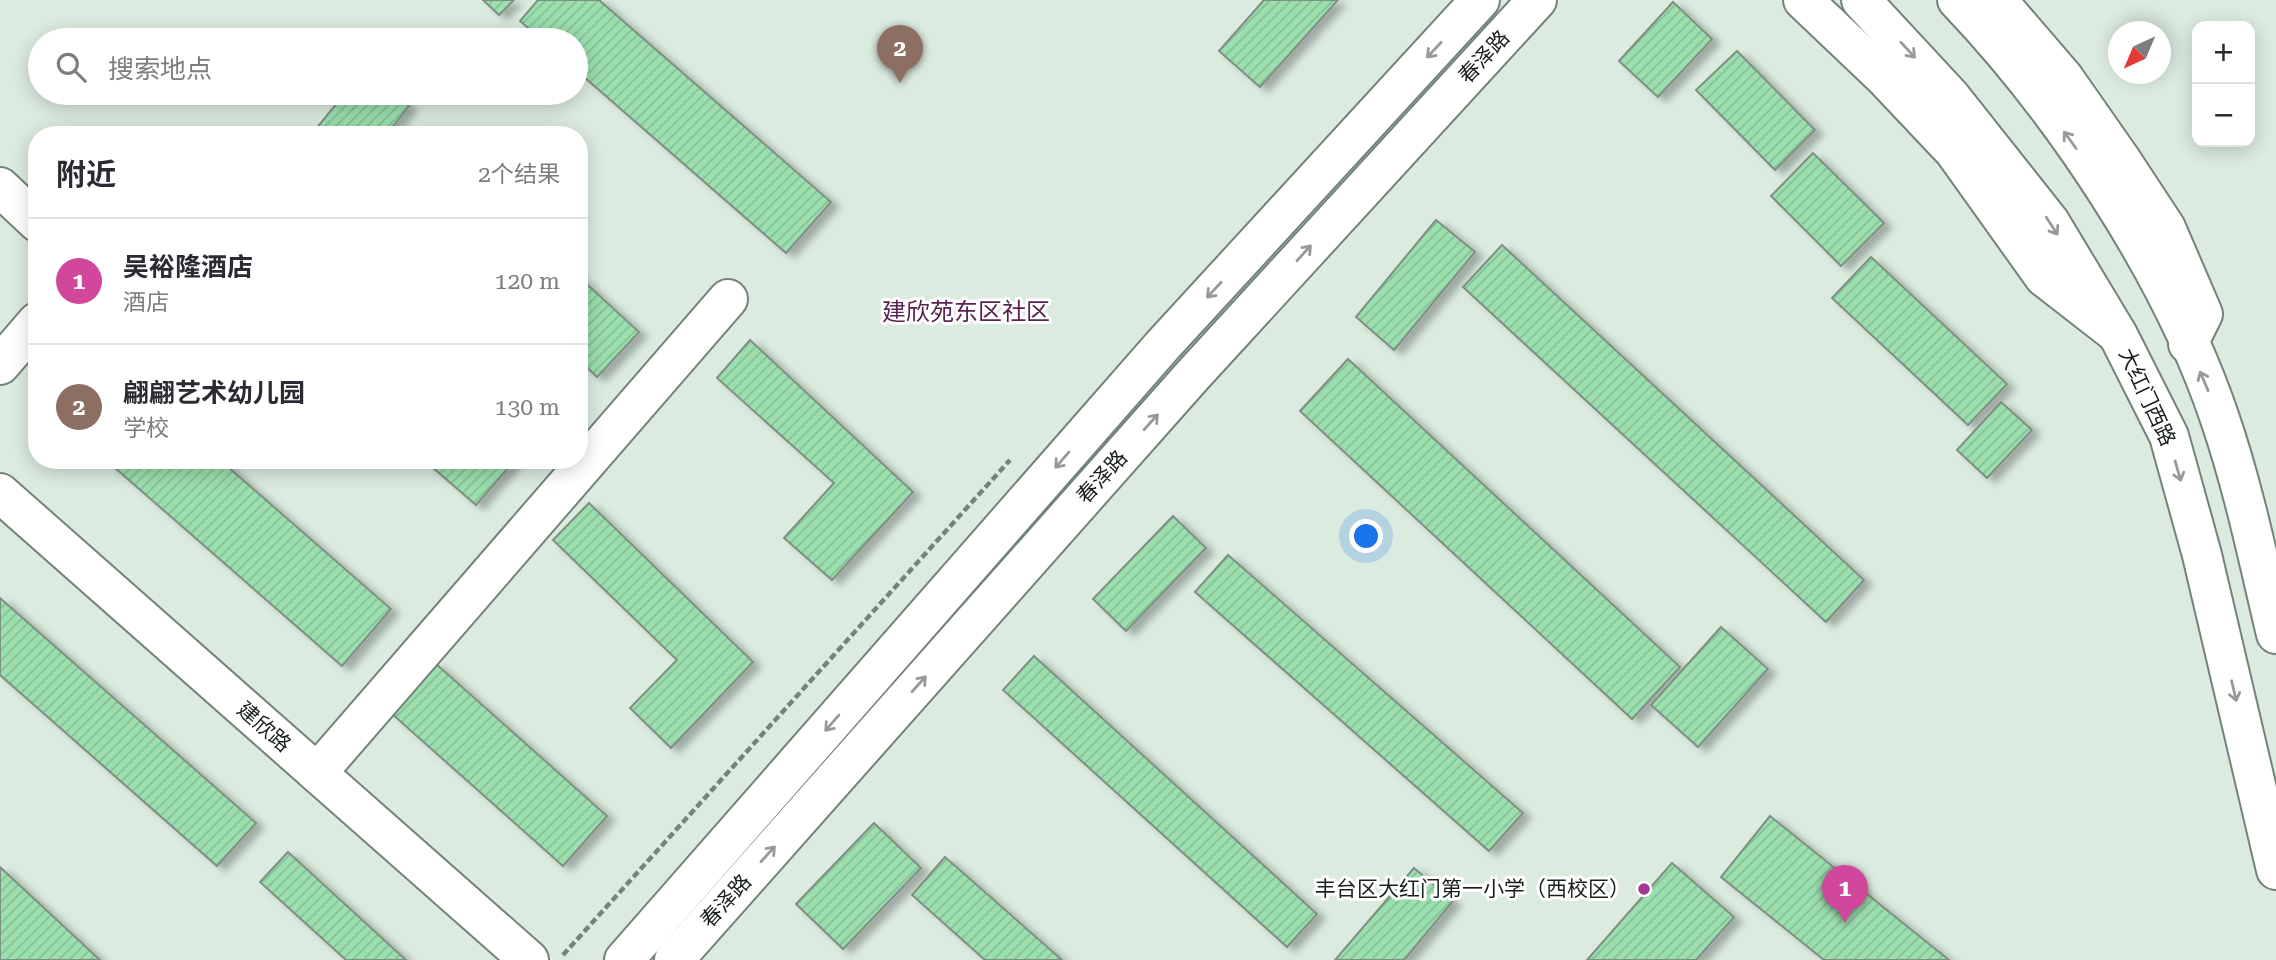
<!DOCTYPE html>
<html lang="zh">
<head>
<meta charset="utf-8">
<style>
	body { margin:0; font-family:"Roboto Serif","Noto Sans SC",serif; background:#f7f7f7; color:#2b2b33 }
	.controls { position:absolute; right:21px; top:21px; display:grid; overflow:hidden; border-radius:14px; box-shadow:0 4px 18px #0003 }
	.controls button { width:63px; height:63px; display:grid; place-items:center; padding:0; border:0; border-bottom:2px solid #e1e1e2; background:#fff; color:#2b2b33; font:35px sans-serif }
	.compass { position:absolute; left:2108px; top:21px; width:63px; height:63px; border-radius:50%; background:#fff; box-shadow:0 4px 18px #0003; rotate:224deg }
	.you { position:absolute; left:1367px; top:537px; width:24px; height:24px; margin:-18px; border:5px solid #fff; border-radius:50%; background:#1a73e8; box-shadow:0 0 0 10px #1a73e833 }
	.badge { display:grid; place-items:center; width:46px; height:46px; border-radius:50%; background:#7c3aed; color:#fff; font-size:23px; font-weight:700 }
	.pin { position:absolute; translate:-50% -58px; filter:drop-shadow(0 2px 4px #0008) }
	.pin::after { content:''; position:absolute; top:37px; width:24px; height:21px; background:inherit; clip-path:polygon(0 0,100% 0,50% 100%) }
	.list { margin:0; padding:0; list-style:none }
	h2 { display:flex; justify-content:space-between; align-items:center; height:91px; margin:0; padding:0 28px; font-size:30px }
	h2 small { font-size:23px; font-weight:400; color:#7c7c81 }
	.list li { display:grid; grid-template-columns:46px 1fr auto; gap:21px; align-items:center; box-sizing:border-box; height:126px; padding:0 28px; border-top:2px solid #e1e1e2 }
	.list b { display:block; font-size:26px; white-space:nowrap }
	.list p { margin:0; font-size:23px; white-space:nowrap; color:#7c7c81 }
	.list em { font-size:23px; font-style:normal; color:#7c7c81 }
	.icon { flex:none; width:38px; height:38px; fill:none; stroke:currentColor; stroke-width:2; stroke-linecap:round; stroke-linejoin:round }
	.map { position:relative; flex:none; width:2276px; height:960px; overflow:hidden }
	.search { position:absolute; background:#fff; box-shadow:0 4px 18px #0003; left:28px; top:28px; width:560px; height:77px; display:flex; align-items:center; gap:18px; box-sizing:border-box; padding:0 24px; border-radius:38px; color:#7c7c81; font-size:26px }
	.panel { position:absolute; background:#fff; box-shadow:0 4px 18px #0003; left:28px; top:126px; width:560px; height:343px; border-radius:28px }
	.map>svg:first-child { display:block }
</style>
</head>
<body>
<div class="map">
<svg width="2276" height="960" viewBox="0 0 2276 960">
	<defs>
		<pattern id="building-hatch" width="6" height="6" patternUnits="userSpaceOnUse" patternTransform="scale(1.75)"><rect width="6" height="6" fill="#9bdfae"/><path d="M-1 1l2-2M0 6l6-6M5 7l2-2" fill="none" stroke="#85bf95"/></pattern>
		<filter id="shadow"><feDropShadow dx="8" dy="4.5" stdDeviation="3.5" flood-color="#0004"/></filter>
	</defs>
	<rect width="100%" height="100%" fill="#dbebdf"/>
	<!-- building -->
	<g fill="url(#building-hatch)" stroke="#808f84" stroke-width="2" filter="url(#shadow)">
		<polygon points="483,0 514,0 499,15"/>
		<polygon points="538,0 599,0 831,202 786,253 576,70 576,40 542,40 520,21"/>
		<polygon points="1264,0 1338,0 1260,87 1219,51"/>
		<polygon points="1673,2 1712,39 1658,97 1619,61"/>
		<polygon points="1737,51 1815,130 1775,170 1696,90"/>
		<polygon points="345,93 393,93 409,106 386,135 311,135"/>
		<polygon points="1813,153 1884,223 1841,266 1771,196"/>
		<polygon points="1436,220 1475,252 1394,350 1356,317"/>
		<polygon points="1502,245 1864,580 1826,622 1463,287"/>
		<polygon points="1871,257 2007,384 1968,425 1832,298"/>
		<polygon points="579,277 639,332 597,377 579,360"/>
		<polygon points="750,340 913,492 832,580 784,538 834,483 717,378"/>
		<polygon points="1348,359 1680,667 1632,719 1300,411"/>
		<polygon points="2001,402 2032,430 1987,478 1957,450"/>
		<polygon points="106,460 220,460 391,609 342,666"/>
		<polygon points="424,460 515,460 476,505"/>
		<polygon points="589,503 753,662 671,748 630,708 677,660 553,540"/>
		<polygon points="1173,516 1206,548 1126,631 1093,599"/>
		<polygon points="1228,555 1523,813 1489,851 1195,592"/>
		<polygon points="0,598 256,823 217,866 0,675"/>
		<polygon points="1721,627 1768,669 1698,747 1651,705"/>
		<polygon points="1034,656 1317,914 1287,947 1003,690"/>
		<polygon points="435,663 607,816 563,866 391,713"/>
		<polygon points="1770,816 1949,960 1824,960 1721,877"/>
		<polygon points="874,823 921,868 843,949 796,904"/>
		<polygon points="288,852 406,960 346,960 260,882"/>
		<polygon points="945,857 1062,960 985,960 912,895"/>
		<polygon points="1672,863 1734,917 1696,960 1587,960"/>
		<polygon points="0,867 100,960 0,960"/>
		<polygon points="1414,868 1453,901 1404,960 1335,960"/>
	</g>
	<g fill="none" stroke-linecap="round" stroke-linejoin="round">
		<!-- minor casing -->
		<g stroke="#748378" stroke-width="42">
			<g id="minor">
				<polyline points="1803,0 1884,77 1954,151 2044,277 2116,333"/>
				<polyline points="1997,0 2064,78 2122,161 2166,228 2203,314 2188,344"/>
				<polyline points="0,187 37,222"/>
				<polyline points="0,365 37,322"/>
				<polyline points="0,493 529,960"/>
				<polyline points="317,773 728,299"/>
			</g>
		</g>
		<!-- tertiary casing -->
		<g stroke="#748378" stroke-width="42">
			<g id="tertiary">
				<polyline points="624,960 1163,345 1480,0"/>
				<polyline points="674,960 1193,375 1537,0"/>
			</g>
		</g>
		<!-- secondary casing -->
		<g stroke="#748378" stroke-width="42">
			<g id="secondary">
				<polyline points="1861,0 1951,97 2050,222 2118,335 2169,436 2202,555 2276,870"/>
				<path d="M1957,0C2063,111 2171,273 2220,419C2244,489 2259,563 2276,634"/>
			</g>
		</g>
		<!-- path -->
		<polyline stroke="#77827a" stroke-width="4.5" stroke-dasharray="7 3.5" stroke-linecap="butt" points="563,955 1010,460"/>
		<!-- minor -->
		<use href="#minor" stroke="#fff" stroke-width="38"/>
		<!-- tertiary -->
		<use href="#tertiary" stroke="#fff" stroke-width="38"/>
		<!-- secondary -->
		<use href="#secondary" stroke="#fff" stroke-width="38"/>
	</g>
	<!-- one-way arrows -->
	<defs><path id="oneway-shaft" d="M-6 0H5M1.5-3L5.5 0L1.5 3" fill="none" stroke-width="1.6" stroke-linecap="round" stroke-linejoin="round" transform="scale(1.75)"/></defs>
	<g stroke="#989a98">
		<use href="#oneway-shaft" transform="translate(1434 50) rotate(133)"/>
		<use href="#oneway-shaft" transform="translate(1908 50) rotate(47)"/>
		<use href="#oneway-shaft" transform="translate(2070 140) rotate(-126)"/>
		<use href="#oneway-shaft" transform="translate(2052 226) rotate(57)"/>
		<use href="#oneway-shaft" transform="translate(1304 253) rotate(-48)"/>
		<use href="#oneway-shaft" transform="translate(1214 290) rotate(133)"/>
		<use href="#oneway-shaft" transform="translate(2204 381) rotate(-113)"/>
		<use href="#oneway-shaft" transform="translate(1151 422) rotate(-48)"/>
		<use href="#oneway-shaft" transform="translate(1062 460) rotate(131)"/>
		<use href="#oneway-shaft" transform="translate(2178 471) rotate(74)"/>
		<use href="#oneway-shaft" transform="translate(919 684) rotate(-48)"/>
		<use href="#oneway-shaft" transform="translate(2234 691) rotate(77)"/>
		<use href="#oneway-shaft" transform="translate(832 723) rotate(131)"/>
		<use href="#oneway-shaft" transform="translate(768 854) rotate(-48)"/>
	</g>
	<!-- markers -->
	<circle fill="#a43796" stroke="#fff" stroke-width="2.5" cx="1644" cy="889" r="7"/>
	<g text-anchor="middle" stroke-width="6" stroke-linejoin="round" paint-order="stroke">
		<!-- street labels -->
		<g font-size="21" fill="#191f1b" stroke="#fff">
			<text transform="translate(1484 57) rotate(-47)" y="7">春泽路</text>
			<text transform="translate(2147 397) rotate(65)" y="7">大红门西路</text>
			<text transform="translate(1102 477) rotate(-48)" y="7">春泽路</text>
			<text transform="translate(264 727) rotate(41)" y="7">建欣路</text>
			<text transform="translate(726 901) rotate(-48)" y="7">春泽路</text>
		</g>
		<!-- poi labels -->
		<g font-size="21" fill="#191f1b" stroke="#fff" text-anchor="end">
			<text x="1630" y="896">丰台区大红门第一小学（西校区）</text>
		</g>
		<!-- quarter labels -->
		<g font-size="24" fill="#582351" stroke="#fff">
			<text x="966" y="320">建欣苑东区社区</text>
		</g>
	</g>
</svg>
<div class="controls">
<button>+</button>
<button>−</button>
</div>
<svg class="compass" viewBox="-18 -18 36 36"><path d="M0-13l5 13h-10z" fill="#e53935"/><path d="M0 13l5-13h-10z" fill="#7c7c81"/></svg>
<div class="you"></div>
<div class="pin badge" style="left:1845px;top:923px;background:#d1479c">1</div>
<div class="pin badge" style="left:900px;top:83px;background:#8d6e63">2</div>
<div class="search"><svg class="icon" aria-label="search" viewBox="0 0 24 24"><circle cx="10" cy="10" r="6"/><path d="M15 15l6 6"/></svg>搜索地点</div>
<section class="panel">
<h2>附近<small>2个结果</small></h2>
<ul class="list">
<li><span class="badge" style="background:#d1479c">1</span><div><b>吴裕隆酒店</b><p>酒店</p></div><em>120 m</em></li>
<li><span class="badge" style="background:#8d6e63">2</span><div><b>翩翩艺术幼儿园</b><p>学校</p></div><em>130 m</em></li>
</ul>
</section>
</div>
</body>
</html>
